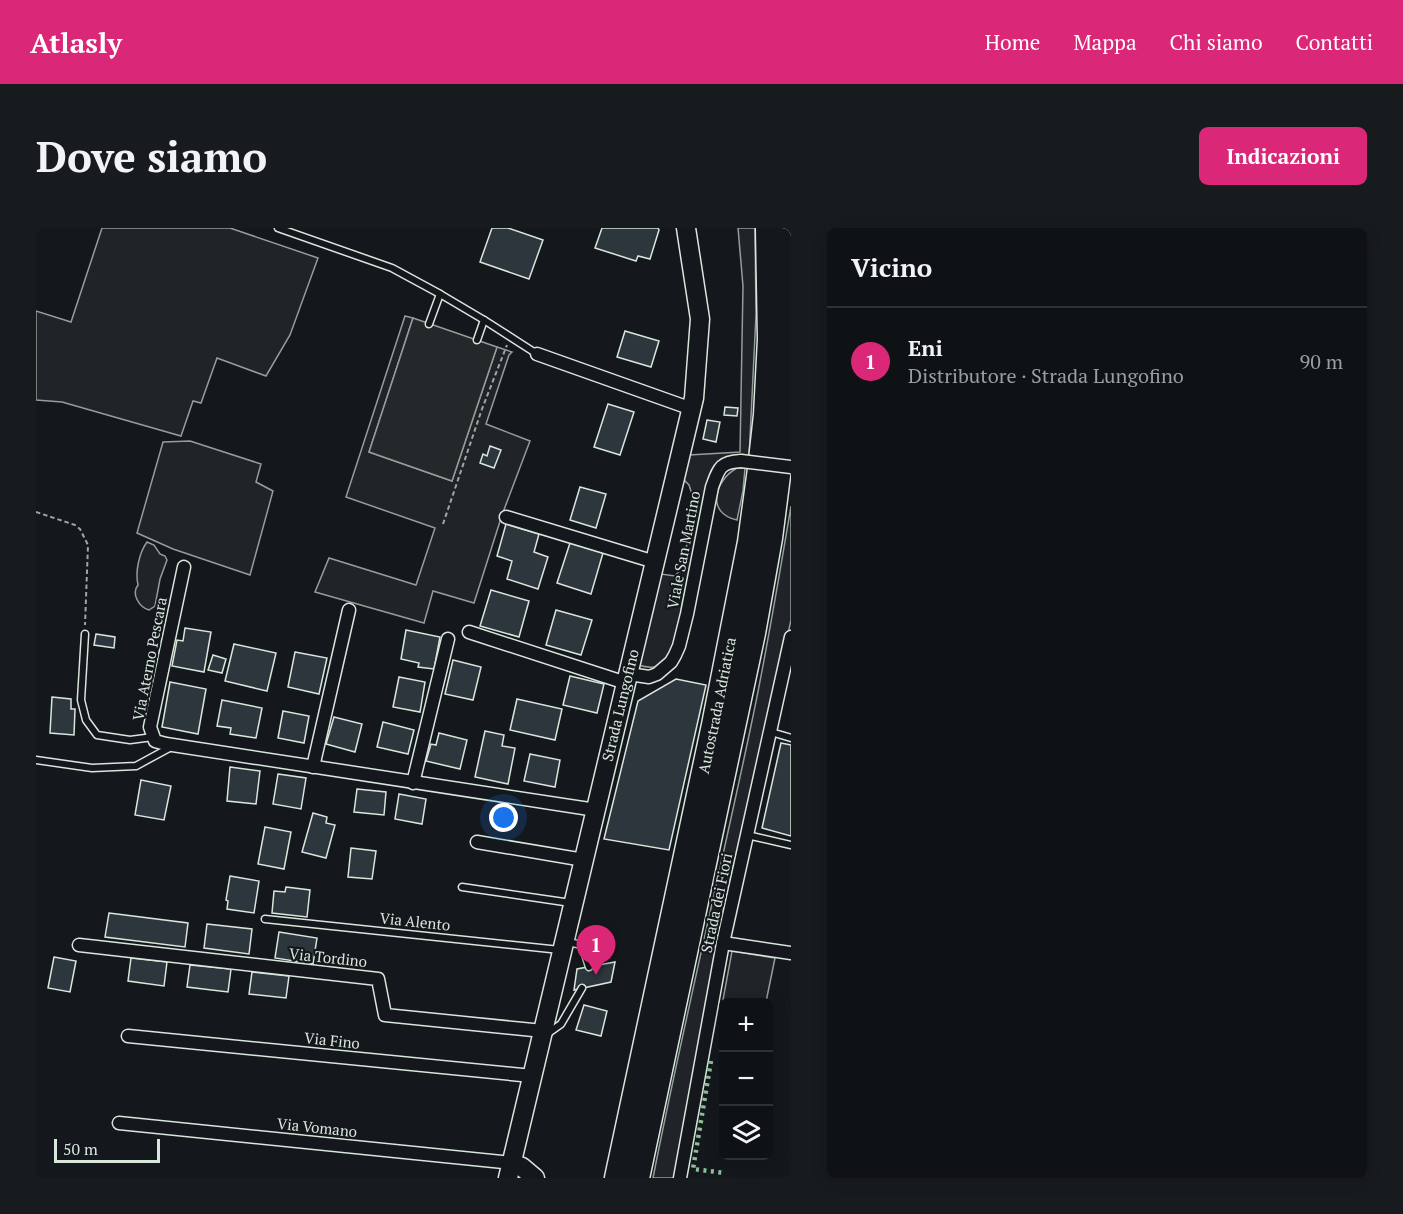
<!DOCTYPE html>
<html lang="it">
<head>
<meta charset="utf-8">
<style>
	body { margin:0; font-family:"PT Serif",serif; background:#181b1e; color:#f1f3f6 }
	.controls { position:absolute; right:18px; bottom:18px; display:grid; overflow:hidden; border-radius:9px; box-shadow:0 3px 15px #0003 }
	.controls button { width:54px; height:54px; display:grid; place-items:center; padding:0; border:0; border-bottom:2px solid #2f3234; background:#0f1215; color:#f1f3f6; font:30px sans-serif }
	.scale { position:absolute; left:18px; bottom:15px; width:106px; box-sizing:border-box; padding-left:6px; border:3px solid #d8e6dc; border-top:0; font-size:16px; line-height:21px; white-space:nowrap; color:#d8e6dc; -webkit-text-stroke:4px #14181c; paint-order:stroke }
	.you { position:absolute; left:468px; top:590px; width:21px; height:21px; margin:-15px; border:4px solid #fff; border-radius:50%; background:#1a73e8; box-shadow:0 0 0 9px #1a73e833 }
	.badge { display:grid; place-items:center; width:39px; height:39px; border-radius:50%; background:#db2777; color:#fff; font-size:20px; font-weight:700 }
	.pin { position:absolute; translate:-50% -50px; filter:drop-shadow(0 2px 3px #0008) }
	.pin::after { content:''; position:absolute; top:32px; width:21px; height:18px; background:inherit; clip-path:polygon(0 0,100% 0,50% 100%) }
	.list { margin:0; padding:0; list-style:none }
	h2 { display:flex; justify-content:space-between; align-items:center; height:78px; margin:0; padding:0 24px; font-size:26px }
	h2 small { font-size:20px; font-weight:400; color:#9b9ea0 }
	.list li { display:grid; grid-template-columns:39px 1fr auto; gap:18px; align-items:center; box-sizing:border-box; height:108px; padding:0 24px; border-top:2px solid #2f3234 }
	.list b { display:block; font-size:22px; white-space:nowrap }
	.list p { margin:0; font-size:20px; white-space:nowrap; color:#9b9ea0 }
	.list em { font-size:20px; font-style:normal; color:#9b9ea0 }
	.icon { flex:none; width:33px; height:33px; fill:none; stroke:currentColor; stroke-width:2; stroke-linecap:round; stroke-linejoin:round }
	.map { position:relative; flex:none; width:755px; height:950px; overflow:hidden; border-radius:9px }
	header { display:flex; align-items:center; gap:36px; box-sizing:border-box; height:84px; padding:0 30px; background:#db2777; color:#fff }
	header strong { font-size:28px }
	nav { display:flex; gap:33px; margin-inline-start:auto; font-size:21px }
	.intro { display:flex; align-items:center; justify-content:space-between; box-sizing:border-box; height:144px; padding:0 36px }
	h1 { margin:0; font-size:42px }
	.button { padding:15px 27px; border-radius:9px; background:#db2777; color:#fff; font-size:21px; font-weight:700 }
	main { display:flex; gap:36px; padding:0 36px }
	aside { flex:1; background:#0f1215; border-radius:9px; box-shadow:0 3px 15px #0003 }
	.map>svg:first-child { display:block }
</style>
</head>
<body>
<header>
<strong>Atlasly</strong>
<nav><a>Home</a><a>Mappa</a><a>Chi siamo</a><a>Contatti</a></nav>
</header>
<div class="intro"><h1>Dove siamo</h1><a class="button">Indicazioni</a></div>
<main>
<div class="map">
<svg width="755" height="950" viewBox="0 0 755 950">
	<rect width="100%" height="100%" fill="#14181c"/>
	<!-- green -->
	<g fill="#202428" stroke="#939e99" stroke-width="1.5">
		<polygon points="66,0 194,0 282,30 254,107 230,148 181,130 165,175 157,173 145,208 26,174 0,172 0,83 35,94"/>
		<path d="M702,0H719L720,87L713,230L678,242L671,254L640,409C633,431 629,445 602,437L625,346L639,348L646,340L657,287V272L655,263L653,257L647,251L653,227L704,224L707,58Z"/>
		<polygon points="369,88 377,90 333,224 416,253 461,119 476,124 473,127 450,196 494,213 466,287 438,375 397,363 388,395 279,364 293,330 380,357 399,300 310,269"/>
		<polygon points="154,213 225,236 220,254 237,263 214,347 137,321 101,305 127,214"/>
		<path d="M701,240H709L707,263L701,292C669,285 679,252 701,240Z"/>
		<path d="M755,278V392L723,539L639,950H617C647,797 684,646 716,493C731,422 743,350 755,278Z"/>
		<path d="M111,314L118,317L124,326L129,328L131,332L124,351L119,378L113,382C103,379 95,366 102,357C99,344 103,325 111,314Z"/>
		<polygon points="696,723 739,730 730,774 688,774 687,777 686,777"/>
	</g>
	<!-- parking -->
	<polygon fill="#24282b" stroke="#939e99" stroke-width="1.5" points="377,90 461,119 416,253 333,224"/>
	<!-- building -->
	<g fill="#2c363c" stroke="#d8e6dc" stroke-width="1.5">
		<polygon points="456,0 472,0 507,12 493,51 444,34"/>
		<polygon points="566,0 622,0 623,2 614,31 602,28 600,33 559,20"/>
		<polygon points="589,103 623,113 615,139 581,129"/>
		<polygon points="572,176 598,184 584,227 558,219"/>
		<polygon points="689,179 702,180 701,188 688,187"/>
		<polygon points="671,192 684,194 680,214 667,211"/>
		<polygon points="454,218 465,222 458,240 444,235 447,226 451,228"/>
		<polygon points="544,259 570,266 560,300 534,292"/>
		<polygon points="470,296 503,306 498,324 512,329 502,361 471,351 476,333 461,328"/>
		<polygon points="534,315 567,325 555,366 521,355"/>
		<polygon points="455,362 493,373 483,409 444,398"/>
		<polygon points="520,382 556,392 545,427 510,417"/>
		<polygon points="149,400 175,404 168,444 136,438 141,412 147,413"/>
		<polygon points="370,402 404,409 398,441 382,439 383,435 365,431"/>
		<polygon points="60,406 79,409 78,420 58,417"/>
		<polygon points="198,416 240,425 231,463 189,453"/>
		<polygon points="259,424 291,430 283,466 252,459"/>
		<polygon points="177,427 190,431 186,445 172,442"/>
		<polygon points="417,432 445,439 437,472 409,466"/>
		<polygon points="534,448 568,456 561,485 527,477"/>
		<polygon points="363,449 389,454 384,484 357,479"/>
		<polygon points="640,451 670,457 633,622 568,611 602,473"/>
		<polygon points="134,454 170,461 162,506 126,499"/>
		<polygon points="16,469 35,471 35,481 39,481 38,507 14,505"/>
		<polygon points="481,471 526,481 519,512 474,502"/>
		<polygon points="186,472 226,480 220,510 194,506 195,500 181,498"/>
		<polygon points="247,483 273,488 268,515 242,510"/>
		<polygon points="298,489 326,496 319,524 290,516"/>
		<polygon points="347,494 378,502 372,526 341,519"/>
		<polygon points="449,503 468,507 466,518 479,520 472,556 439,549"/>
		<polygon points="403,505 431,512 424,541 390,533 395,516 400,517"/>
		<polygon points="745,515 755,517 755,608 726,600"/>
		<polygon points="494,526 524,532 519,559 488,553"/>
		<polygon points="194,539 224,543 220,576 191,573"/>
		<polygon points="242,546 270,550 265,581 237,576"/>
		<polygon points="105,552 135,558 128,592 99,587"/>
		<polygon points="321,561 350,564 348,587 318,584"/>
		<polygon points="363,566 390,571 386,596 359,591"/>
		<polygon points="277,585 291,589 290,595 299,597 290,630 266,624"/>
		<polygon points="229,599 255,604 248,641 222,636"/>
		<polygon points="315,620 340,623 336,651 312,649"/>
		<polygon points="194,648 223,653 218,685 191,681 192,673 190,672"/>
		<polygon points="250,659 274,662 271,689 236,685 238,663 249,664"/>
		<polygon points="73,685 152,695 149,719 69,709"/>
		<polygon points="171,696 216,701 213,726 168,720"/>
		<polygon points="243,704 281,710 277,736 239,730"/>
		<polygon points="18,729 40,733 34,764 12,760"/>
		<polygon points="95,730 131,734 128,758 92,753"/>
		<polygon points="579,734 575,754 538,762 541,741"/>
		<polygon points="154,737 195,741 192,764 151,759"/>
		<polygon points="216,744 253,748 250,770 213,766"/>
		<polygon points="548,777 571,783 565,808 540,802"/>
	</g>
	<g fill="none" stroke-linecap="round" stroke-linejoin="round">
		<!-- service casing -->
		<g stroke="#d8e6dc" stroke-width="9">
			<g id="service">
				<polyline points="242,0 356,40 404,66 448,92 501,126"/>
				<polyline points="393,96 404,66"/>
				<polyline points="441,112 448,92"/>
				<polyline points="49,406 45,472 50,492 61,507 94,512 117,509"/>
				<polyline points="735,504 755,510"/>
				<polyline points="0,532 56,540 100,538 135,519"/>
				<polyline points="711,607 755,617"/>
				<polyline points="426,659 535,675"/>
				<polyline points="229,691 524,722"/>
				<polyline points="532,714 546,717 553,739"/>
				<polyline points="511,806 525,796 546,760"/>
			</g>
		</g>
		<!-- minor casing -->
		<g stroke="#d8e6dc" stroke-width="15">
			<g id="minor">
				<polyline points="501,126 656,181"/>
				<polyline points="470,289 619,334"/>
				<polyline points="148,339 114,499 119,513 130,516 560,582"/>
				<polyline points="433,404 590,455"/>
				<path d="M593,446L613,449L621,446L635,434L639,427L643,418L651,386L676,259C683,240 684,234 705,233"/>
				<polyline points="277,539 313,382"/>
				<polyline points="377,555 412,411"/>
				<polyline points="441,614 548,632"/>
				<polyline points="687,715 755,725"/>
				<polyline points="43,717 342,751 349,787 507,803"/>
				<polyline points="92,808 496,848"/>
				<polyline points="83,895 476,935"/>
				<polyline points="644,950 687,715 755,409"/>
			</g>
		</g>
		<!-- secondary casing -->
		<g stroke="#d8e6dc" stroke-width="21">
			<g id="secondary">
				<polyline points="476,935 486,939 499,950"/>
				<path id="s1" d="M472,950L658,170L664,91L650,0"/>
			</g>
		</g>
		<!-- motorway casing -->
		<g stroke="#d8e6dc" stroke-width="27">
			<g id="motorway">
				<path id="s2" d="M581,950L678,497L714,314L724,241L730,187L734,111L732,0"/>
				<polyline points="601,950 717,405 734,310 750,185 754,94 752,0"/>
			</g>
		</g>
		<!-- path -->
		<g stroke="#9da8a2" stroke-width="2" stroke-dasharray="4.5 3" stroke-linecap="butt">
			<polyline points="0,284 39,297 44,301 52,317 49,397"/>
			<polyline points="407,296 446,181 471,117"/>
		</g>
		<!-- service -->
		<use href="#service" stroke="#14181c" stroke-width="6"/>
		<!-- minor -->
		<use href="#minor" stroke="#14181c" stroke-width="12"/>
		<!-- secondary -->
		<use href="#secondary" stroke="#14181c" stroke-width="18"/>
		<!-- motorway -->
		<use href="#motorway" stroke="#14181c" stroke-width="24"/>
		<!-- minor-bridge casing -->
		<g stroke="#d8e6dc" stroke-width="15" stroke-linecap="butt">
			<polyline id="minor-bridge" points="705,233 755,239"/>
		</g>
		<!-- minor-bridge -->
		<use href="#minor-bridge" stroke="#14181c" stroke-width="12"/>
		<!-- hedge -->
		<polyline stroke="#8ac095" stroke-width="4.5" stroke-dasharray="3 4.5" stroke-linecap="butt" points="675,833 657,941 689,945"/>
	</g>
	<g text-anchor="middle" stroke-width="4.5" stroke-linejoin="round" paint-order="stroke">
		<!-- street labels -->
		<g font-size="15" fill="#d8e6dc" stroke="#14181c">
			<text transform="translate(648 322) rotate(-79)" y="5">Viale San Martino</text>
			<text transform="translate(114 431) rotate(-79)" y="5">Via Aterno Pescara</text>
			<text dy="5" stroke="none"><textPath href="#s1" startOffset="486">Strada Lungofino</textPath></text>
			<text dy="5" stroke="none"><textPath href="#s2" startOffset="483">Autostrada Adriatica</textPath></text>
			<text transform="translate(681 675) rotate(-78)" y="5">Strada dei Fiori</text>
			<text transform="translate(379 694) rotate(6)" y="5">Via Alento</text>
			<text transform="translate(292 730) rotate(6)" y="5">Via Tordino</text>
			<text transform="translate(296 813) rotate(6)" y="5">Via Fino</text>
			<text transform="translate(281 900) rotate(6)" y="5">Via Vomano</text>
		</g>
	</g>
</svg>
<div class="controls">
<button>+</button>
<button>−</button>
<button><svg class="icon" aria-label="layers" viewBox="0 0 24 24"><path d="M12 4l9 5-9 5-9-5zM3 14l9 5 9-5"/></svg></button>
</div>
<div class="scale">50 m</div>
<div class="you"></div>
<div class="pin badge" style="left:560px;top:747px">1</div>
</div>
<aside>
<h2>Vicino<small></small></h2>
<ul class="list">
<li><span class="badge">1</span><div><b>Eni</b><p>Distributore · Strada Lungofino</p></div><em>90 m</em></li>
</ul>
</aside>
</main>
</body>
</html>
